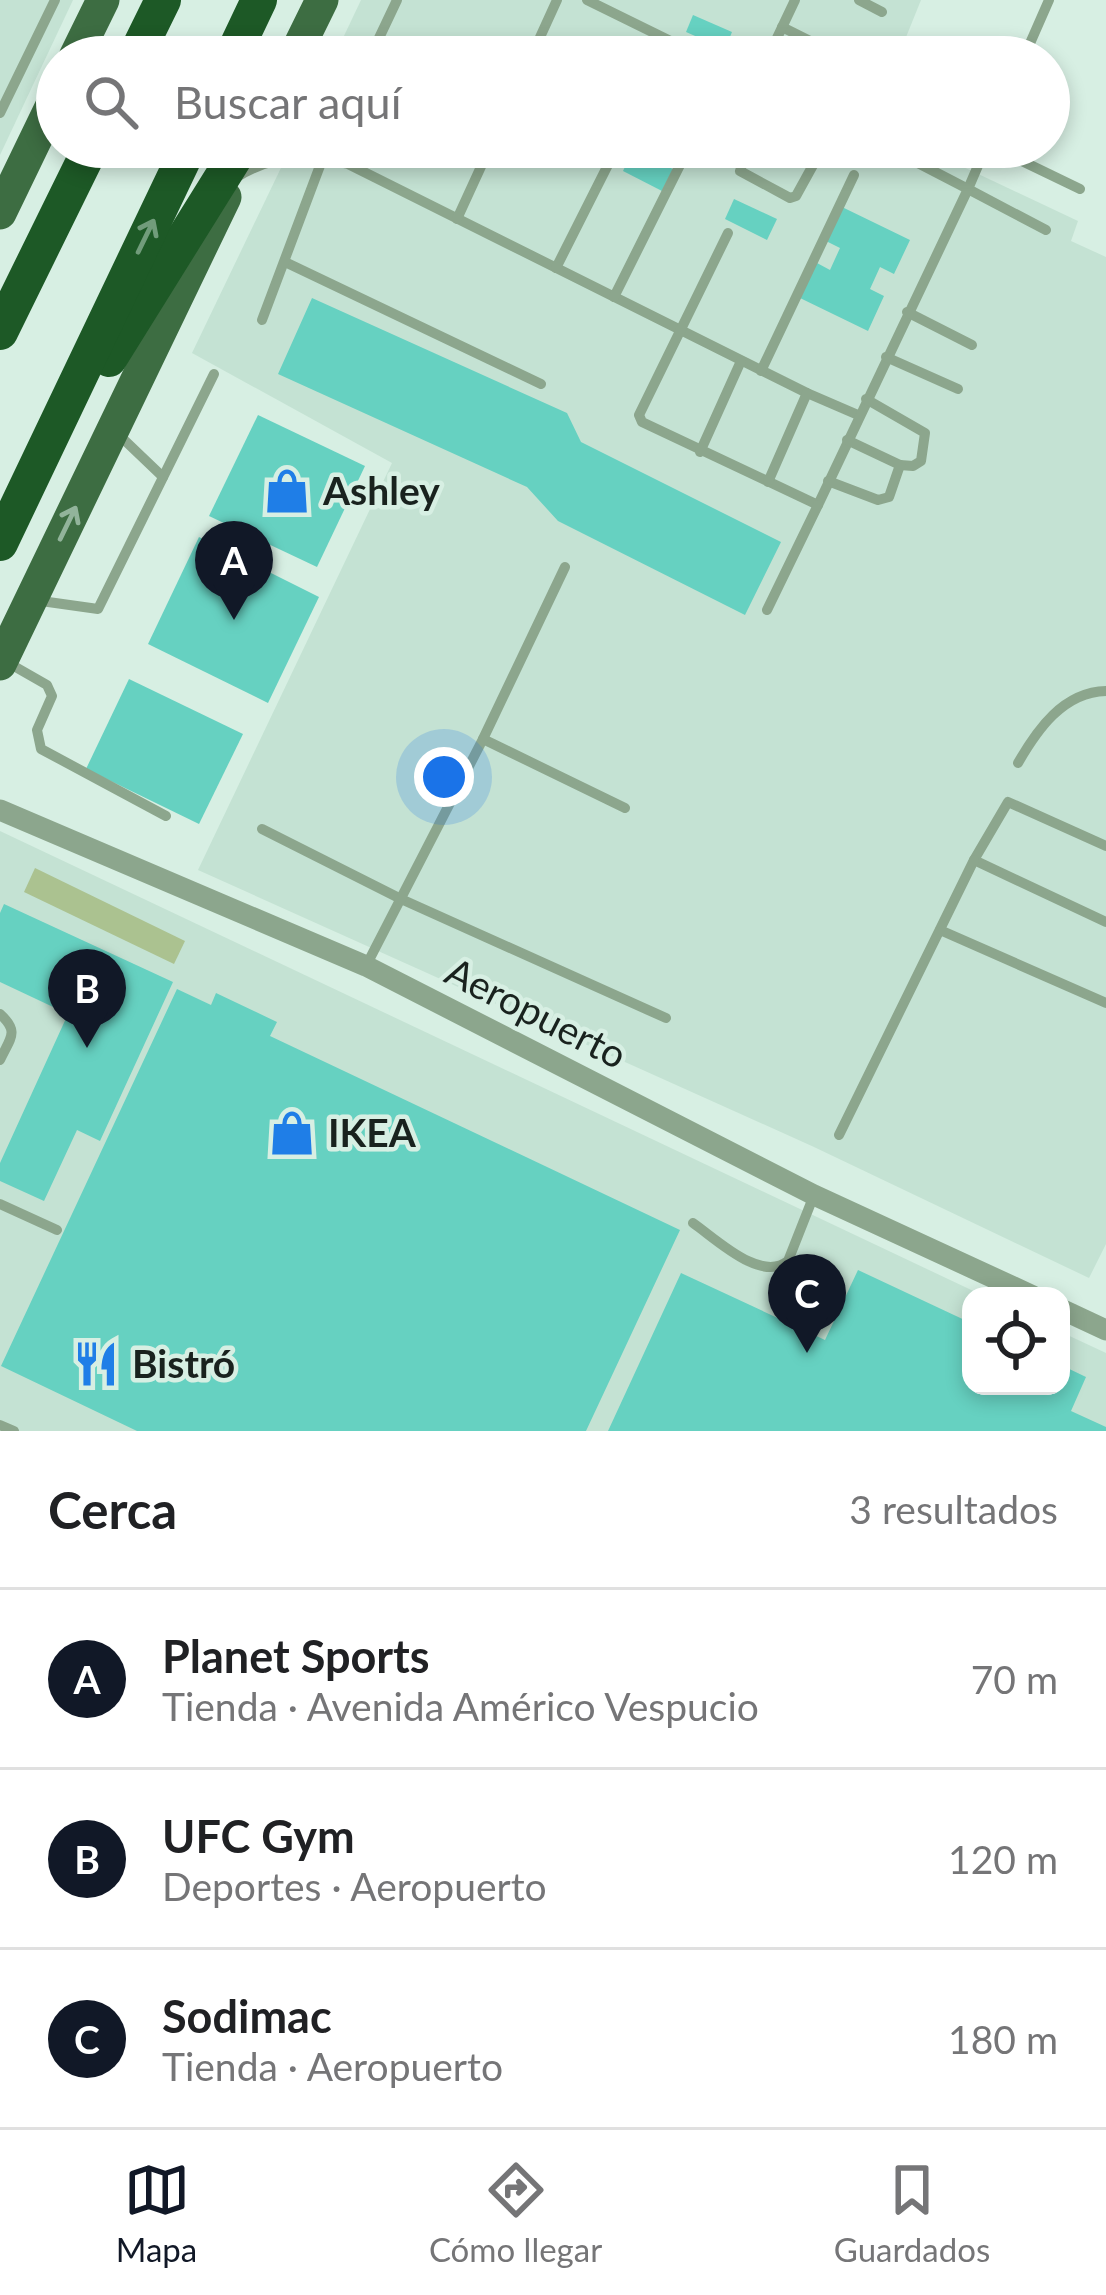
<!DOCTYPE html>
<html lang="es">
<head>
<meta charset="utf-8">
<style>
	body { margin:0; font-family:Lato,sans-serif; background:#f2f2f2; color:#202124 }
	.controls { position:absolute; right:36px; bottom:36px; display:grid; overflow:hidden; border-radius:24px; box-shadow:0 6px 18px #0003 }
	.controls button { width:108px; height:108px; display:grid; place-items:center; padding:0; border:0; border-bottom:3px solid #e0e0e0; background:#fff; color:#202124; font:60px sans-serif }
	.you { position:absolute; left:444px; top:777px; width:42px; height:42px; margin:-30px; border:9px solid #fff; border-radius:50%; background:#1a73e8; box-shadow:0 0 0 18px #1a73e833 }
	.badge { display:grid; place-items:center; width:78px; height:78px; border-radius:50%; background:#111827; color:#fff; font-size:39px; font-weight:700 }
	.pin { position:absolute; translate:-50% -99px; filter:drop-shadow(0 3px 6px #0008) }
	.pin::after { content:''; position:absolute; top:63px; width:42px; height:36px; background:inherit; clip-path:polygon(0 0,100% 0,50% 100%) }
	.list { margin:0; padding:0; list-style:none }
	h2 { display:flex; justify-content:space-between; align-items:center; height:156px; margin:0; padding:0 48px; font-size:51px }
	h2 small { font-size:39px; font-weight:400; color:#757577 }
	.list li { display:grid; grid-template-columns:78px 1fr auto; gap:36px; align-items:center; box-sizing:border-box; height:180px; padding:0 48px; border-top:3px solid #e0e0e0 }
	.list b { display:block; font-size:45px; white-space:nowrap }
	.list p { margin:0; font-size:39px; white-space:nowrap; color:#757577 }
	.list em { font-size:39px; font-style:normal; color:#757577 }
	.icon { flex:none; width:66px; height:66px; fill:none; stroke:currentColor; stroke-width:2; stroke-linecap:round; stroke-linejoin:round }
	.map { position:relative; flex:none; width:1106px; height:1431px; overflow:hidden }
	.search { position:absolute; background:#fff; box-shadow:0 6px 18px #0003; left:36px; right:36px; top:36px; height:132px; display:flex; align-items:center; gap:30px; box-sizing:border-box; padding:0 42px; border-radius:66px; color:#757577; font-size:45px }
	.sheet { height:696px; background:#fff }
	nav { display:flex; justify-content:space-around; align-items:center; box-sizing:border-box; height:168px; border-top:3px solid #e0e0e0; background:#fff; font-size:33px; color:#757577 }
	nav a { display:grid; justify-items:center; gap:6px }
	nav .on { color:#111827 }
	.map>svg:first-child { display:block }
</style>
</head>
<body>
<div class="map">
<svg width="1106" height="1431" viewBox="0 0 1106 1431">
	<rect width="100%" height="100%" fill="#d7efe3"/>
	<!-- built -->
	<g fill="#c4e2d3">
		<polygon points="0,0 73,0 0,155"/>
		<polygon points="361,0 921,0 898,57 334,57"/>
		<polygon points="291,147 921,147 1078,221 1071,241 1106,257 1106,1244 1089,1278 814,1147 198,870 392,463 192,353"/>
		<polygon points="0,831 984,1296 971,1296 971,1386 1061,1386 1061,1332 1106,1353 1106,1431 0,1431"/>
	</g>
	<!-- green -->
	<polygon fill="#abc290" points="35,868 185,941 174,964 24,892"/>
	<!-- building -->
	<g fill="#66d1c1">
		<polygon points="693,15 732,32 725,49 686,32"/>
		<polygon points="397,37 437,57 387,57"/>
		<polygon points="633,150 673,169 662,191 623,171"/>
		<polygon points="734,199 777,219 767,240 725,219"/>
		<polygon points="842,207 910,240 894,274 880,267 870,289 884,296 868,331 800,298 817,263 830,270 840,248 826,241"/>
		<polygon points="312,298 567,413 581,442 781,542 745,615 558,521 527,487 278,374"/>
		<polygon points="258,415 365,466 317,567 209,516"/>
		<polygon points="199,537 319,597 268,703 148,644"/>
		<polygon points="129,679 243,734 199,824 86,769"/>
		<polygon points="4,904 173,982 100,1141 77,1130 44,1201 0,1181 0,1163 68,1014 0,982 0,913"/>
		<polygon points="177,989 211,1005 216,993 277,1022 270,1036 680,1230 586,1431 137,1431 1,1366"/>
		<polygon points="858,1270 971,1323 971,1386 1061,1386 1061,1365 1086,1377 1071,1411 1106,1427 1106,1431 608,1431 681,1273 825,1340"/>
	</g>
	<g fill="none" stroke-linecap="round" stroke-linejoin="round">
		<!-- lane -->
		<g stroke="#8ca68d" stroke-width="10">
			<polyline points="587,0 703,57"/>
			<polyline points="859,0 882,12"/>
			<polyline points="782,27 842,57"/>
			<polyline points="370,57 397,0"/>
			<polyline points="531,57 557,0"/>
			<polyline points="768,57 795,0"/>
			<polyline points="1024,57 1049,0"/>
			<polyline points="0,113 55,0"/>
			<polyline points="748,147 740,171 790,198 796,196 823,147"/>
			<polyline points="986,147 968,189 1046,230"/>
			<polyline points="993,147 1080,189"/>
			<path d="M237,177C274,154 308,154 348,164L807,393L858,415"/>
			<polyline points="457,219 490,147"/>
			<polyline points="728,233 639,415 642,422 818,505 968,189 887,147"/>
			<polyline points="285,262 541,384"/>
			<polyline points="556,268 617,147"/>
			<polyline points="614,297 689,147"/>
			<polyline points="907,312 972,345"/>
			<polyline points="262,320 327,147"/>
			<polyline points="886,357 958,389"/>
			<polyline points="761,371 854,175"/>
			<polyline points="866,399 925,433 921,461 913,466 900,465"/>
			<polyline points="118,434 163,477"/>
			<polyline points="700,452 741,361"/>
			<polyline points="828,481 878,500 889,497 900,465 847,440"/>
			<polyline points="768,482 807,393"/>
			<polyline points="34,600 98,609 214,374"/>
			<polyline points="767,610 818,505"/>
			<polyline points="5,661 47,685 52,696 37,730 41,749 166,816"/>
			<polyline points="483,739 625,808"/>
			<path d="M1018,763C1037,730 1063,692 1106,691"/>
			<polyline points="262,829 401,899 666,1018"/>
			<polyline points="1106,846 1008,802 974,860 1106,922"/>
			<polyline points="940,930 1106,1003"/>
			<polyline points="366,966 483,739 565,567"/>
			<path d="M0,1014C20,1032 10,1038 0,1060"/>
			<polyline points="839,1135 974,860"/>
			<polyline points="0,1204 57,1230"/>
			<path d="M693,1223C716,1239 761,1283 788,1261L814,1195"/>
			<polyline points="0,1425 14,1431"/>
		</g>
		<!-- street -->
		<g stroke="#8ca68d" stroke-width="21">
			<polyline points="0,810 366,966 814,1195 1033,1296"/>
			<polyline points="1061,1309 1106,1330"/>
		</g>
		<!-- primary -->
		<g stroke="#3d6d42" stroke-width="33">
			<polyline points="75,57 103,0"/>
			<polyline points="294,57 322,0"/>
			<polyline points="0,213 57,95"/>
			<polyline points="0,664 225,197"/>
		</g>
		<!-- highway -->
		<g stroke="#1d5926" stroke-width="36">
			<polyline points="135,57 163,0"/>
			<polyline points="232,57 259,0"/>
			<polyline points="0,332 91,147"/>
			<polyline points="109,359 241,147"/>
			<polyline points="0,543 189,147"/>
		</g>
	</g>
	<!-- one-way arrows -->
	<defs><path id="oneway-shaft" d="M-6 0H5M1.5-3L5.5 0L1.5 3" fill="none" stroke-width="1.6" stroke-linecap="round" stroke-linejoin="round" transform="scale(3)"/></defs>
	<use stroke="#719c7b" href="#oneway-shaft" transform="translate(146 236) rotate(-64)"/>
	<use stroke="#92b49b" href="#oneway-shaft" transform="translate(68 523) rotate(-64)"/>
	<!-- icons -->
	<defs>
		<g id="shop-bare" transform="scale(3.6)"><path d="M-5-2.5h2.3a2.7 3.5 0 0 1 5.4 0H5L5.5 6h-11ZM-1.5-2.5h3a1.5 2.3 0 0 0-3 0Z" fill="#1f7ee7" stroke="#d7efe3" stroke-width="2.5" paint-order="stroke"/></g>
		<g id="restaurant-bare" transform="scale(3.6)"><path d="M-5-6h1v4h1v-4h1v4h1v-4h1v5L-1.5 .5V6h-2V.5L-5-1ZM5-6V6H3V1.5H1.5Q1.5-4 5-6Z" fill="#1f7ee7" stroke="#d7efe3" stroke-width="2.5" paint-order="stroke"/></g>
	</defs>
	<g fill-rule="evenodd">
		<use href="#shop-bare" x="287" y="491"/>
		<use href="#shop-bare" x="292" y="1133"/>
		<use href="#restaurant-bare" x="96" y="1364"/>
	</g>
	<g text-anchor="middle" stroke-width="9" stroke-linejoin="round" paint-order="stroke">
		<!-- poi labels -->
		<g font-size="39" font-weight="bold" fill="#19221e" stroke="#d7efe3" text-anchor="start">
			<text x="323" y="505">Ashley</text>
			<text x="328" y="1147">IKEA</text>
			<text x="132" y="1378">Bistró</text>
		</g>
		<!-- street labels -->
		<g font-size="39" fill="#19221e" stroke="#d7efe3">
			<text transform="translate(536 1013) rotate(27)" y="14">Aeropuerto</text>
		</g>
	</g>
</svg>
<div class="controls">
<button><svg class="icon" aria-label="locate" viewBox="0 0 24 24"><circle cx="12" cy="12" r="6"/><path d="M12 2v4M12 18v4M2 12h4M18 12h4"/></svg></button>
</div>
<div class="you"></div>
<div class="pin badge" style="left:234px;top:620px">A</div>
<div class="pin badge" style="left:87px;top:1048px">B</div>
<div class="pin badge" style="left:807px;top:1353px">C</div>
<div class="search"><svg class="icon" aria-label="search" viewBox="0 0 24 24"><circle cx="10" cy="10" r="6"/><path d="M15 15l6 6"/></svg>Buscar aquí</div>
</div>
<section class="sheet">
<h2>Cerca<small>3 resultados</small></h2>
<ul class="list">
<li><span class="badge">A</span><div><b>Planet Sports</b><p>Tienda · Avenida Américo Vespucio</p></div><em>70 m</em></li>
<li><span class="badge">B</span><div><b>UFC Gym</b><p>Deportes · Aeropuerto</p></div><em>120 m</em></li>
<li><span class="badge">C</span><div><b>Sodimac</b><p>Tienda · Aeropuerto</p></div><em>180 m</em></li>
</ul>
</section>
<nav>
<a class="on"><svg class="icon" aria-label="map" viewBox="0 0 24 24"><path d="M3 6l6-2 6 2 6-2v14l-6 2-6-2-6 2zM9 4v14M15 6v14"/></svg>Mapa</a>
<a><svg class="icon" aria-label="directions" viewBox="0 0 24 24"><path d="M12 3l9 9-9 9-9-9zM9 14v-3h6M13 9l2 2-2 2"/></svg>Cómo llegar</a>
<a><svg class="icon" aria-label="saved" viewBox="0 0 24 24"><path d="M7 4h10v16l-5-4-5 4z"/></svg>Guardados</a>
</nav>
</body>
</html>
